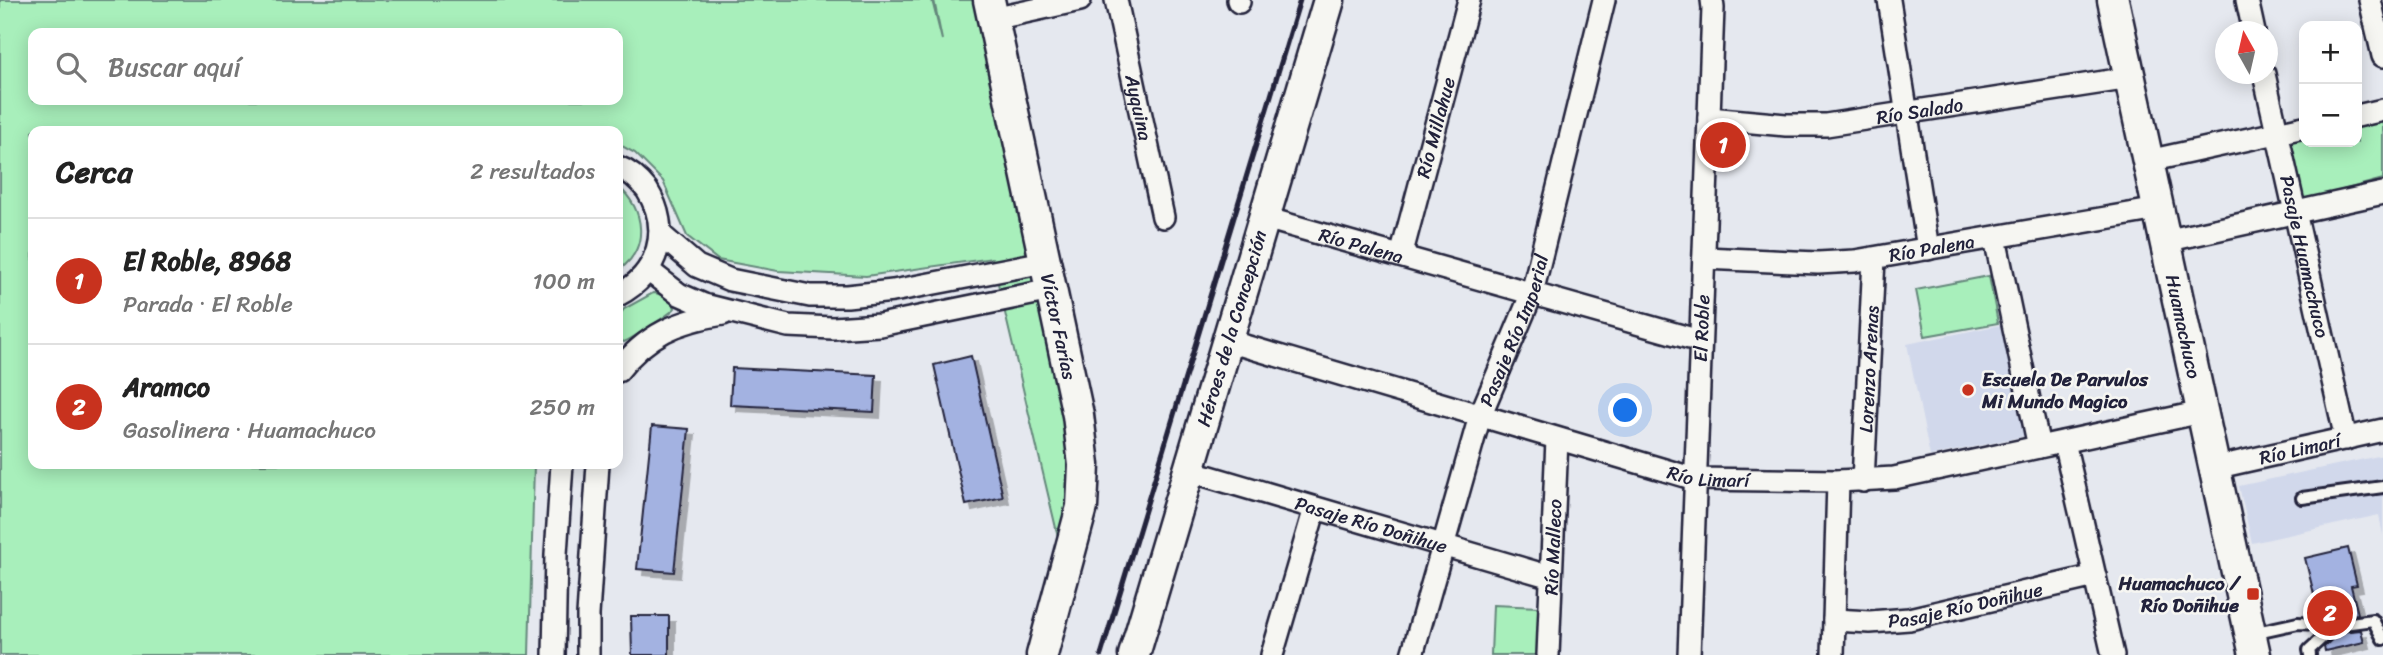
<!DOCTYPE html>
<html lang="es">
<head>
<meta charset="utf-8">
<style>
	body { margin:0; font-family:Sriracha,sans-serif; background:#f6f6f6; color:#222 }
	.controls { position:absolute; right:21px; top:21px; display:grid; overflow:hidden; border-radius:14px; box-shadow:0 4px 18px #0003 }
	.controls button { width:63px; height:63px; display:grid; place-items:center; padding:0; border:0; border-bottom:2px solid #e0e0e0; background:#fff; color:#222; font:35px sans-serif }
	.compass { position:absolute; left:2215px; top:21px; width:63px; height:63px; border-radius:50%; background:#fff; box-shadow:0 4px 18px #0003; rotate:352deg }
	.you { position:absolute; left:1626px; top:411px; width:24px; height:24px; margin:-18px; border:5px solid #fff; border-radius:50%; background:#1a73e8; box-shadow:0 0 0 10px #1a73e833 }
	.badge { display:grid; place-items:center; width:46px; height:46px; border-radius:50%; background:#c8321e; color:#fff; font-size:23px; font-weight:700 }
	.pin { position:absolute; translate:-50% -50%; border:4px solid #fff; box-shadow:0 2px 7px #0006 }
	.list { margin:0; padding:0; list-style:none }
	h2 { display:flex; justify-content:space-between; align-items:center; height:91px; margin:0; padding:0 28px; font-size:30px }
	h2 small { font-size:23px; font-weight:400; color:#767676 }
	.list li { display:grid; grid-template-columns:46px 1fr auto; gap:21px; align-items:center; box-sizing:border-box; height:126px; padding:0 28px; border-top:2px solid #e0e0e0 }
	.list b { display:block; font-size:26px; white-space:nowrap }
	.list p { margin:0; font-size:23px; white-space:nowrap; color:#767676 }
	.list em { font-size:23px; font-style:normal; color:#767676 }
	.icon { flex:none; width:38px; height:38px; fill:none; stroke:currentColor; stroke-width:2; stroke-linecap:round; stroke-linejoin:round }
	.map { position:relative; flex:none; width:2383px; height:655px; overflow:hidden }
	.search { position:absolute; background:#fff; box-shadow:0 4px 18px #0003; left:28px; top:28px; width:595px; height:77px; display:flex; align-items:center; gap:18px; box-sizing:border-box; padding:0 24px; border-radius:14px; color:#767676; font-size:26px }
	.panel { position:absolute; background:#fff; box-shadow:0 4px 18px #0003; left:28px; top:126px; width:595px; height:343px; border-radius:14px }
	.map>svg:first-child { display:block }
</style>
</head>
<body>
<div class="map">
<svg width="2383" height="655" viewBox="0 0 2383 655">
	<defs>
		<filter id="shadow"><feDropShadow dx="6" dy="6" stdDeviation="0" flood-color="#0004"/></filter>
	</defs>
	<rect width="100%" height="100%" fill="#e5e8ef"/>
	<filter id="ink" filterUnits="userSpaceOnUse"><feTurbulence type="fractalNoise" baseFrequency=".0143" numOctaves="2"/><feDisplacementMap in="SourceGraphic" scale="14" xChannelSelector="R" yChannelSelector="G"/><feConvolveMatrix kernelMatrix="1 2 1 2 8 2 1 2 1" color-interpolation-filters="sRGB"/></filter>
	<g filter="url(#ink)">
		<!-- built -->
		<g fill="#d1d8eb">
			<polygon points="2005,324 2029,435 1930,456 1907,344"/>
			<polygon points="2383,455 2383,535 2379,515 2252,543 2239,486"/>
		</g>
		<!-- green -->
		<g fill="#a8efbb" stroke="#65887b" stroke-width="2" fill-rule="evenodd">
			<path d="M0,0H932L942,40L934,0H976L1043,307L1077,487L1060,545L992,258L866,276L778,271L718,260L687,236L663,181L635,153L618,144V131H33V464H534L529,655H0ZM33,33H618V100H33Z"/>
			<polygon points="2383,116 2383,179 2302,201 2289,140 2304,137 2304,142 2357,142 2357,123"/>
			<path d="M618,186C645,210 650,248 618,271Z"/>
			<polygon points="1989,276 1998,323 1925,336 1916,290"/>
			<path d="M653,293C661,293 673,301 675,308C672,313 631,339 624,342L619,340V316L624,309Z"/>
			<polygon points="1493,605 1539,607 1537,655 1491,655"/>
		</g>
		<!-- building -->
		<g fill="#a3b2e1" stroke="#22223b" stroke-width="2" filter="url(#shadow)">
			<polygon points="971,356 1003,497 966,505 934,365"/>
			<polygon points="732,368 876,375 874,412 730,405"/>
			<polygon points="652,426 689,429 674,572 637,569"/>
			<polygon points="2348,548 2357,585 2351,586 2358,614 2336,617 2316,616 2314,607 2317,606 2305,558"/>
			<polygon points="631,616 669,616 669,655 632,655"/>
			<polygon points="2361,630 2364,642 2325,651 2324,647 2340,632"/>
		</g>
		<g fill="none" stroke-linecap="round" stroke-linejoin="round">
			<!-- lane casing -->
			<g stroke="#22223b" stroke-width="16">
				<g id="lane">
					<polyline points="2302,498 2383,487"/>
					<polyline points="2252,633 2298,623 2336,625 2373,620 2383,639"/>
					<polyline points="2310,655 2309,650 2336,625"/>
				</g>
			</g>
			<!-- street casing -->
			<g stroke="#22223b" stroke-width="26">
				<g id="street">
					<path id="s1" d="M1116,0L1163,217"/>
					<polyline points="1238,0 1239,2"/>
					<polyline points="1889,0 1928,249"/>
					<polyline points="2247,0 2254,32"/>
					<polyline points="2370,0 2383,56"/>
					<polyline points="993,19 1080,0"/>
					<path id="s2" d="M2264,74L2346,439"/>
					<polyline points="2357,116 2383,110"/>
					<path id="s3" d="M1709,118L1786,125H1826L2130,78"/>
					<polyline points="2148,161 2304,127"/>
					<path d="M618,167C629,171 640,181 647,190C672,229 659,274 618,295"/>
					<path id="s4" d="M1265,218L1700,341"/>
					<polyline points="660,234 697,266 730,280 810,296 847,296 893,291 1045,262"/>
					<polyline points="1995,238 2039,447"/>
					<polyline points="2165,241 2383,193"/>
					<path id="s5" d="M1401,256L1469,0"/>
					<path id="s6" d="M1704,258L1818,263L1855,261L2158,209"/>
					<polyline points="648,270 679,294 704,305 788,326 833,328 880,325 1051,290"/>
					<path id="s7" d="M1228,341L1695,479L1838,481L1894,478L2202,412"/>
					<path d="M618,371C647,334 678,321 723,314"/>
					<polyline points="2064,442 2113,655"/>
					<path id="s8" d="M2214,468L2383,430"/>
					<path id="s9" d="M1190,471L1551,577"/>
					<path id="s10" d="M1863,481L1874,259"/>
					<path id="s11" d="M1834,620L1870,622L1909,619L2095,576"/>
					<polyline points="554,655 556,554 562,464"/>
					<polyline points="588,655 588,615 598,464"/>
					<polyline points="1272,655 1315,508"/>
					<path id="s12" d="M1412,655L1480,416L1532,293L1604,0"/>
					<path id="s13" d="M1548,655L1557,439"/>
					<path id="s14" d="M1689,655L1713,8L1712,0"/>
					<polyline points="1833,655 1838,481"/>
				</g>
			</g>
			<!-- secondary casing -->
			<g stroke="#22223b" stroke-width="35">
				<g id="secondary">
					<path id="s15" d="M989,0L1078,415L1084,465L1082,507L1042,655"/>
					<path id="s16" d="M2113,0L2255,655"/>
					<path id="s17" d="M1134,655L1329,0"/>
				</g>
			</g>
			<!-- lane -->
			<use href="#lane" stroke="#f6f6f2" stroke-width="10"/>
			<!-- street -->
			<use href="#street" stroke="#f6f6f2" stroke-width="21"/>
			<!-- secondary -->
			<use href="#secondary" stroke="#f6f6f2" stroke-width="30"/>
			<!-- rail -->
			<polyline stroke="#22223b" stroke-width="5" points="1101,655 1300,0"/>
		</g>
	</g>
	<!-- markers -->
	<g fill="#c8321e" stroke="#f6f6f2" stroke-width="2.5">
		<circle cx="1968" cy="390" r="7"/>
		<rect x="2246" y="587" width="14" height="14" rx="3.5"/>
	</g>
	<g text-anchor="middle" stroke-width="5" stroke-linejoin="round" paint-order="stroke">
		<!-- street labels -->
		<g font-size="19" fill="#22223b" stroke="#f6f6f2">
			<text dy="7" stroke="none"><textPath href="#s1" startOffset="110">Ayquina</textPath></text>
			<text dy="7" stroke="none"><textPath href="#s3" startOffset="212">Río Salado</textPath></text>
			<text dy="7" stroke="none"><textPath href="#s5" startOffset="133">Río Millahue</textPath></text>
			<text dy="7" stroke="none"><textPath href="#s4" startOffset="100">Río Palena</textPath></text>
			<text dy="7" stroke="none"><textPath href="#s6" startOffset="229">Río Palena</textPath></text>
			<text dy="7" stroke="none"><textPath href="#s2" startOffset="187">Pasaje Huamachuco</textPath></text>
			<text dy="7" stroke="none"><textPath href="#s14" startOffset="327">El Roble</textPath></text>
			<text dy="7" stroke="none"><textPath href="#s15" startOffset="334">Víctor Farías</textPath></text>
			<text dy="7" stroke="none"><textPath href="#s17" startOffset="341">Héroes de la Concepción</textPath></text>
			<text dy="7" stroke="none"><textPath href="#s16" startOffset="334">Huamachuco</textPath></text>
			<text dy="7" stroke="none"><textPath href="#s12" startOffset="341">Pasaje Río Imperial</textPath></text>
			<text dy="7" stroke="none"><textPath href="#s10" startOffset="112">Lorenzo Arenas</textPath></text>
			<text dy="7" stroke="none"><textPath href="#s8" startOffset="88">Río Limarí</textPath></text>
			<text dy="7" stroke="none"><textPath href="#s7" startOffset="500">Río Limarí</textPath></text>
			<text dy="7" stroke="none"><textPath href="#s9" startOffset="189">Pasaje Río Doñihue</textPath></text>
			<text dy="7" stroke="none"><textPath href="#s13" startOffset="108">Río Malleco</textPath></text>
			<text dy="7" stroke="none"><textPath href="#s11" startOffset="133">Pasaje Río Doñihue</textPath></text>
		</g>
		<!-- poi labels -->
		<g font-size="19" font-weight="bold" fill="#22223b" stroke="#f6f6f2" text-anchor="start">
			<text x="1982" y="386">Escuela De Parvulos<tspan x="1982" dy="22">Mi Mundo Magico</tspan></text>
			<text x="2239" y="590" text-anchor="end">Huamachuco /<tspan x="2239" dy="22">Río Doñihue</tspan></text>
		</g>
	</g>
</svg>
<div class="controls">
<button>+</button>
<button>−</button>
</div>
<svg class="compass" viewBox="-18 -18 36 36"><path d="M0-13l5 13h-10z" fill="#e53935"/><path d="M0 13l5-13h-10z" fill="#767676"/></svg>
<div class="you"></div>
<div class="pin badge" style="left:1723px;top:145px">1</div>
<div class="pin badge" style="left:2330px;top:613px">2</div>
<div class="search"><svg class="icon" aria-label="search" viewBox="0 0 24 24"><circle cx="10" cy="10" r="6"/><path d="M15 15l6 6"/></svg>Buscar aquí</div>
<section class="panel">
<h2>Cerca<small>2 resultados</small></h2>
<ul class="list">
<li><span class="badge">1</span><div><b>El Roble, 8968</b><p>Parada · El Roble</p></div><em>100 m</em></li>
<li><span class="badge">2</span><div><b>Aramco</b><p>Gasolinera · Huamachuco</p></div><em>250 m</em></li>
</ul>
</section>
</div>
</body>
</html>
